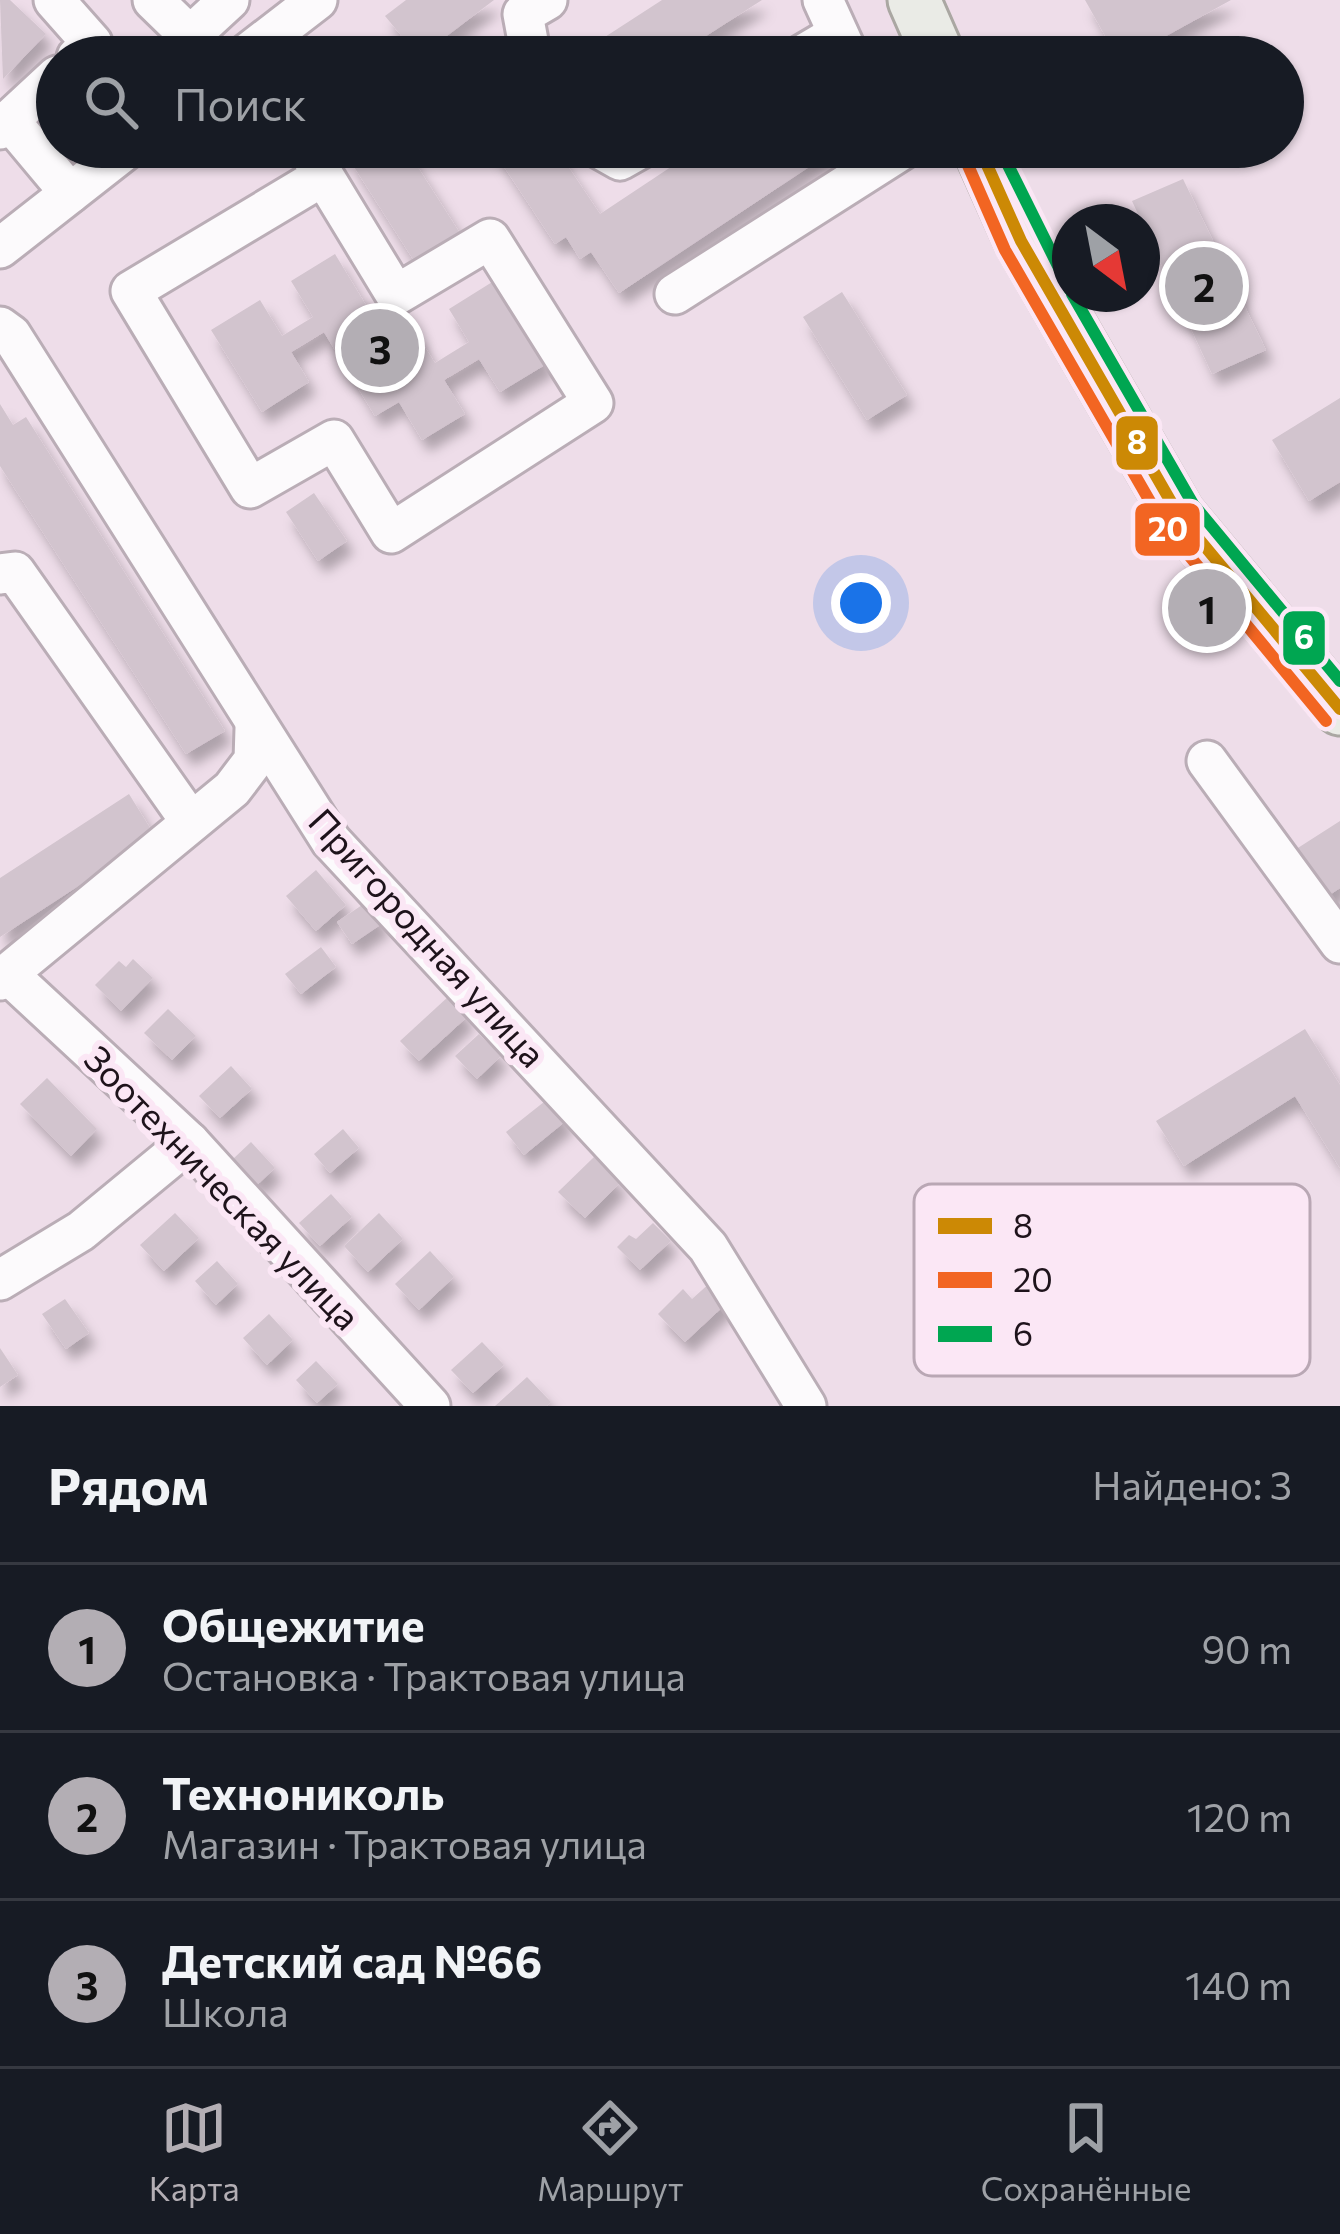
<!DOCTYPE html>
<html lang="ru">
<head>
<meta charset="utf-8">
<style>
	body { margin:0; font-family:Commissioner,sans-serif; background:#242831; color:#f1f3f6 }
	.compass { position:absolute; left:1052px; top:204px; width:108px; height:108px; border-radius:50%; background:#171b24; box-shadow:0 3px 9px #0004; rotate:148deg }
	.you { position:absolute; left:861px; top:603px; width:42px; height:42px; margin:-30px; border:9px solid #fff; border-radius:50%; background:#1a73e8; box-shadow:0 0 0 18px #1a73e833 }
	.badge { display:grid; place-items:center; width:78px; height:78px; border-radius:50%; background:#b3aeb4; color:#111; font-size:39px; font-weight:700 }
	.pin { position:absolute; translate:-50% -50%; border:6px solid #fff; box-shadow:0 3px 12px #0006 }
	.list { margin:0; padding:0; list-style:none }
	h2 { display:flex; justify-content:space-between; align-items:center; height:156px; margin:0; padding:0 48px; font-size:51px }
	h2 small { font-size:39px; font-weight:400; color:#9ea1a6 }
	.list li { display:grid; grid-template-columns:78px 1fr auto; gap:36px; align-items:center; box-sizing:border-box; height:168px; padding:0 48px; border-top:3px solid #363941 }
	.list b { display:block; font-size:45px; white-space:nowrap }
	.list p { margin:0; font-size:39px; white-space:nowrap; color:#9ea1a6 }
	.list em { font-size:39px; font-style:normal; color:#9ea1a6 }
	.icon { flex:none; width:66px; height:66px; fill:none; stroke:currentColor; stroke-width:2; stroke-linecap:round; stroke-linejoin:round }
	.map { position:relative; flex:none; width:1340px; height:1406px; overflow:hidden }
	.search { position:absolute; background:#171b24; box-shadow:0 3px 9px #0004; left:36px; right:36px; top:36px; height:132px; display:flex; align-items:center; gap:30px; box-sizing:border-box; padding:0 42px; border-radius:66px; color:#9ea1a6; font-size:45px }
	.sheet { height:660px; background:#171b24 }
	nav { display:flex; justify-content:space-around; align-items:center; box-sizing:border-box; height:168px; border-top:3px solid #363941; background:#171b24; font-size:33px; color:#9ea1a6 }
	nav a { display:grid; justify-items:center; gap:6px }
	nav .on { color:#b3aeb4 }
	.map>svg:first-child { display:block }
</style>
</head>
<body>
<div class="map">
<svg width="1340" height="1406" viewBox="0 0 1340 1406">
	<defs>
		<filter id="shadow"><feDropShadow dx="7" dy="12" stdDeviation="6" flood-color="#0004"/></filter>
	</defs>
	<rect width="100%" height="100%" fill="#eedde9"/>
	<!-- building -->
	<g fill="#d2c4ce" filter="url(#shadow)">
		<polygon points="0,0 10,0 46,34 3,79"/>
		<polygon points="406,0 494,0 419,57 385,16"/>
		<polygon points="662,0 762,0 673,57 574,57"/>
		<polygon points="1085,0 1231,0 1128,57 1117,57"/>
		<polygon points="486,42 495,57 464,57"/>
		<polygon points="367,147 405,147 463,238 418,267 349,159"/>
		<polygon points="491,147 555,147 600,214 701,147 839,147 619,293 591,252 580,259 566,237 555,244"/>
		<polygon points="1183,179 1266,350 1212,374 1132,201"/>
		<polygon points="335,254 390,345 414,330 435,363 469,342 449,309 497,279 548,363 500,392 479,359 444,380 465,414 422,440 399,402 375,416 324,332 291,352 309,382 262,412 211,330 260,300 282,336 313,317 291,281"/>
		<polygon points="842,292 907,395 867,420 803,317"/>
		<polygon points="1340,398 1340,482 1309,501 1272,440"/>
		<polygon points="0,404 13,425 26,417 225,731 186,754 0,466"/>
		<polygon points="314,493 347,541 318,561 286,512"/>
		<polygon points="129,794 155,836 0,937 0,878"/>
		<polygon points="1340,821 1340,888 1320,901 1290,853"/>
		<polygon points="316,870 346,905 316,931 286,896"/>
		<polygon points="368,901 383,923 352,944 337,922"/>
		<polygon points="321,947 336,967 301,994 285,974"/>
		<polygon points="133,959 153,978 121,1011 95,985 119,961 126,967"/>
		<polygon points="449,996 468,1016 419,1061 400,1041"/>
		<polygon points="168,1009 196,1036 172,1060 144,1033"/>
		<polygon points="1305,1029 1340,1085 1340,1168 1295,1096 1184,1166 1156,1121"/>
		<polygon points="479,1034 501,1056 477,1079 455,1056"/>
		<polygon points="231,1066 252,1089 220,1118 199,1096"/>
		<polygon points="47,1078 97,1129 71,1156 20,1104"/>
		<polygon points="549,1098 567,1120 524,1155 506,1132"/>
		<polygon points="343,1129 359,1148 330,1173 314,1154"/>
		<polygon points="251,1142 275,1168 257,1185 233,1159"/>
		<polygon points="594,1157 620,1183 585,1218 558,1192"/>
		<polygon points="331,1194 352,1217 320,1246 299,1223"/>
		<polygon points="175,1213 199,1238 164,1271 140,1245"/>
		<polygon points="379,1213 403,1239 368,1272 344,1246"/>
		<polygon points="653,1223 671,1241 640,1270 617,1247 629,1235 636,1239"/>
		<polygon points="430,1251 454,1277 419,1310 395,1284"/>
		<polygon points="217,1261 238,1284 216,1305 195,1281"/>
		<polygon points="711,1282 729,1301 685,1342 658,1314 683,1289 692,1299"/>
		<polygon points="65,1299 89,1333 66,1349 42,1314"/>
		<polygon points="269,1314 293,1340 267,1365 243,1338"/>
		<polygon points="482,1342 504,1365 473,1393 451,1370"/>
		<polygon points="0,1348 18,1375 0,1387"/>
		<polygon points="316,1361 338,1384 317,1403 296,1380"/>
		<polygon points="527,1377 551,1402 547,1406 495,1406"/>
	</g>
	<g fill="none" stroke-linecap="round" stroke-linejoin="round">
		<!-- minor casing -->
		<g stroke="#baadb6" stroke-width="45">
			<g id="minor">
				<polyline points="54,0 92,43 77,57"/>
				<polyline points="153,0 190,36 229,0"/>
				<polyline points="823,0 849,57"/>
				<polyline points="243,57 317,0"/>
				<polyline points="531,57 523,14 547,0"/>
				<polyline points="799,57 838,34"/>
				<polyline points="9,120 70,193"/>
				<polyline points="0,129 57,76"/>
				<polyline points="306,147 396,295 490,239 593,403 391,533 334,440 250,488 131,291 323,176"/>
				<polyline points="597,147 620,160 643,147"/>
				<polyline points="0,248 129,147"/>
				<polyline points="675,294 906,147"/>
				<polyline points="0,327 11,335 331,841 708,1247 806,1406"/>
				<polyline points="0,574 15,572 191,822"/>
				<polyline points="1207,761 1340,943"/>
				<polyline points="9,975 189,1142 430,1406"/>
				<polyline points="0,980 232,789 254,760 255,728"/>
				<polyline points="0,1280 81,1231 189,1142"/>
			</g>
		</g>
		<!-- major casing -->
		<g stroke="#aaa7a2" stroke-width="57">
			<g id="major">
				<polyline points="914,0 939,57"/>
				<polyline points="979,147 1021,241 1178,514 1340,709"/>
			</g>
		</g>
		<!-- minor -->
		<use href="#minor" stroke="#fcfafc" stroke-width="39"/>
		<!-- major -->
		<use href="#major" stroke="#eaebe6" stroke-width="51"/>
		<!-- bus-1 casing -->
		<g stroke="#fbe7f5" stroke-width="21">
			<polyline id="bus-1" points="979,147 1021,241 1178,514 1340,709"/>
		</g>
		<!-- bus-2 casing -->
		<g stroke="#fbe7f5" stroke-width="21">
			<polyline id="bus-2" points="963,154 1005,250 1163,524 1326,721"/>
		</g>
		<!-- bus-3 casing -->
		<g stroke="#fbe7f5" stroke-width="21">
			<g id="bus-3">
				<polyline points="999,147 1070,290"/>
				<polyline points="1072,294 1193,504 1340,681"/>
			</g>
		</g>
		<!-- bus-1 -->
		<use href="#bus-1" stroke="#cc8905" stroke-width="12"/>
		<!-- bus-2 -->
		<use href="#bus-2" stroke="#f26522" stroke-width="12"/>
		<!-- bus-3 -->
		<use href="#bus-3" stroke="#00a651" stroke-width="12"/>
	</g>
	<g text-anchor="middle" stroke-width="12" stroke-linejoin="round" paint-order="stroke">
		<!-- street labels -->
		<g font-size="36" fill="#1e131b" stroke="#fbe7f5">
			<text transform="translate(427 938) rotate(48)" y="13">Пригородная улица</text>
			<text transform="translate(222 1188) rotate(46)" y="13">Зоотехническая улица</text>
		</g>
	</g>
	<!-- legend -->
	<rect x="914" y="1184" width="396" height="192" rx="18" fill="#fbe7f5" stroke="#b9a7b4" stroke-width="3"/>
	<rect x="938" y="1218" width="54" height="16" fill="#cc8905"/>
	<rect x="938" y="1272" width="54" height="16" fill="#f26522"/>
	<rect x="938" y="1326" width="54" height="16" fill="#00a651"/>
	<g font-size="33" fill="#1e131b">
		<text x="1013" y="1238">8</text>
		<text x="1013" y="1292">20</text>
		<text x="1013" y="1346">6</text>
	</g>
	<g stroke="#fbe7f5" stroke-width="4.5">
		<rect x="1114" y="414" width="46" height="58" rx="12" fill="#cc8905"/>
		<rect x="1133" y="501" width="69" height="57" rx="12" fill="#f26522"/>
		<rect x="1281" y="609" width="46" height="58" rx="12" fill="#00a651"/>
	</g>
	<g font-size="33" text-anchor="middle" font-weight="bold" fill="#fff">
		<text x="1137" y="454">8</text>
		<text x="1168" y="541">20</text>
		<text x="1304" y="649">6</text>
	</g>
</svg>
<svg class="compass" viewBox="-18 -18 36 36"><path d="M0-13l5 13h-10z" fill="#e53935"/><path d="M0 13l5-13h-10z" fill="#9ea1a6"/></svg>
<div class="you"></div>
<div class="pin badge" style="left:1207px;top:608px">1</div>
<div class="pin badge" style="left:1204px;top:286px">2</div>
<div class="pin badge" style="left:380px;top:348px">3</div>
<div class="search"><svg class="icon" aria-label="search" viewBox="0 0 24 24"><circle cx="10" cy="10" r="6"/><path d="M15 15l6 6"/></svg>Поиск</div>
</div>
<section class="sheet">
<h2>Рядом<small>Найдено: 3</small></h2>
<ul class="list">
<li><span class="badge">1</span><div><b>Общежитие</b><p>Остановка · Трактовая улица</p></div><em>90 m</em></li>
<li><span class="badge">2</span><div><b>Технониколь</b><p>Магазин · Трактовая улица</p></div><em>120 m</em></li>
<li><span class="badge">3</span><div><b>Детский сад №66</b><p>Школа</p></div><em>140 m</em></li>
</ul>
</section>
<nav>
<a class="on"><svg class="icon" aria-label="map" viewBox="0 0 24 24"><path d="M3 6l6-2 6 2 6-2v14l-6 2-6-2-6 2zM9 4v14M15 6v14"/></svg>Карта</a>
<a><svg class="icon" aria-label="directions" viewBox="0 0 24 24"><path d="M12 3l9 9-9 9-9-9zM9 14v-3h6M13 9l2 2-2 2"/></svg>Маршрут</a>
<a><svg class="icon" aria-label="saved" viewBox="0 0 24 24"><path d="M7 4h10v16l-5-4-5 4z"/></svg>Сохранённые</a>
</nav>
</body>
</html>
